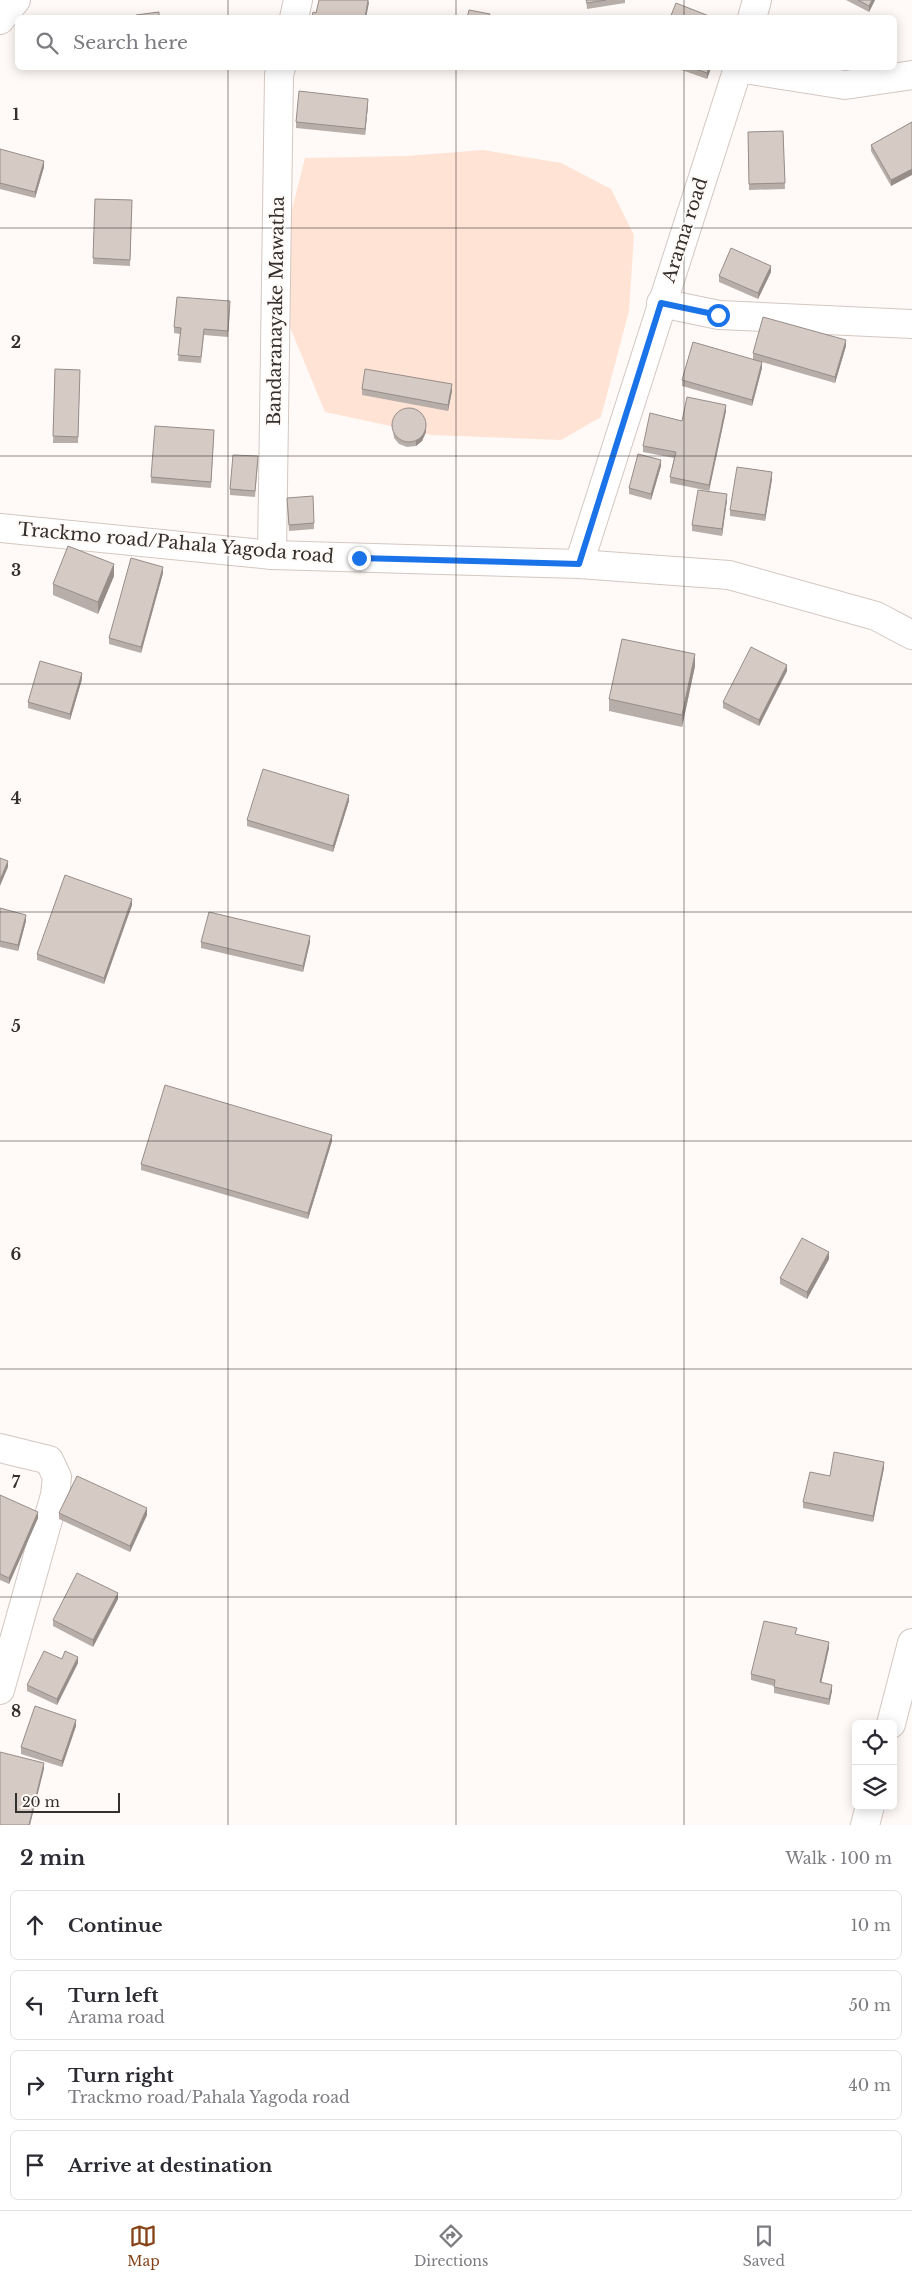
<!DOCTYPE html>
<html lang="en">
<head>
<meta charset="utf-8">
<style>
	body { margin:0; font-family:"Libre Baskerville",serif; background:#f2f2f3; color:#2b2b33 }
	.controls { position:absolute; right:15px; bottom:15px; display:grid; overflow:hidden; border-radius:8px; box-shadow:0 2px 12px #0003 }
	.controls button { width:45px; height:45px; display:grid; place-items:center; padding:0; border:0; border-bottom:1px solid #e1e1e2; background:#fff; color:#2b2b33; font:25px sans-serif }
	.scale { position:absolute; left:15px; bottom:12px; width:105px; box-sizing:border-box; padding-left:5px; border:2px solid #332f2c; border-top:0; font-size:14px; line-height:18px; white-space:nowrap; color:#332f2c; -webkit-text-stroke:4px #fffaf7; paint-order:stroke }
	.stop { position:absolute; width:15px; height:15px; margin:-11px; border:4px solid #1a73e8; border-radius:50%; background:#fff }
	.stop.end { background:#1a73e8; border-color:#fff; box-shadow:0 1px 5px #0008 }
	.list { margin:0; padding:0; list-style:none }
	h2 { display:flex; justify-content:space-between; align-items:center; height:65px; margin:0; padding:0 20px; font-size:21px }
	h2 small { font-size:16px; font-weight:400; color:#7c7c81 }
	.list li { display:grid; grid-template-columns:32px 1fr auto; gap:15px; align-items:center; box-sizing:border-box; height:70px; margin:0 10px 10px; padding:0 10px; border:1px solid #e1e1e2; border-radius:8px }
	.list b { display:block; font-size:19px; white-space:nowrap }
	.list p { margin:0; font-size:16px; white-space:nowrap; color:#7c7c81 }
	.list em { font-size:16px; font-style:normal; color:#7c7c81 }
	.icon { flex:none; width:28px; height:28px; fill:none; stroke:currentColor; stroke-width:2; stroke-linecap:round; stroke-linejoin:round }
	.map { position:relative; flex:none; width:912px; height:1825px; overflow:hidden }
	.search { position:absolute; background:#fff; box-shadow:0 2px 12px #0003; left:15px; right:15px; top:15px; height:55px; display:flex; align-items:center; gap:12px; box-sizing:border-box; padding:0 18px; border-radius:8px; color:#7c7c81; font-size:19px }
	.sheet { height:385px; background:#fff }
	nav { display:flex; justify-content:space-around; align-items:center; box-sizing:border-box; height:70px; border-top:1px solid #e1e1e2; background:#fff; font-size:14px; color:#7c7c81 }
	nav a { display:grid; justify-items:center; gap:2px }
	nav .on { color:#874318 }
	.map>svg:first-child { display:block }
</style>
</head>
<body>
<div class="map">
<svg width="912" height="1825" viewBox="0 0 912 1825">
	<rect width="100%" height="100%" fill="#fffaf7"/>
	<!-- green -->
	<polygon fill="#ffe3d4" points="483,150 561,163 611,189 634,235 629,311 601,417 561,440 432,435 325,412 287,320 290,217 305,158 407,156"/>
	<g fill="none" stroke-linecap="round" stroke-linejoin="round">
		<!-- minor casing -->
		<g stroke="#d3c7c1" stroke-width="30">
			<g id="minor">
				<polyline points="294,18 298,0"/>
				<polyline points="752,18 757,0"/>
				<polyline points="0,20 16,0"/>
				<polyline points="738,68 845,85 912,75"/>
				<polyline points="661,303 719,315 912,324"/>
				<polyline points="272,555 279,75 281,68"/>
				<polyline points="579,564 738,68"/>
				<polyline points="0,1448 49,1460 57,1477 55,1495 0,1690"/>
				<polyline points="891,1724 912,1643"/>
				<polyline points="865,1825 870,1806"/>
			</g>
		</g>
		<!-- tertiary casing -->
		<g stroke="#d3c7c1" stroke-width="30">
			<polyline id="tertiary" points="0,528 272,555 579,564 729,575 876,616 912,635"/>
		</g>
		<!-- minor -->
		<use href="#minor" stroke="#fff" stroke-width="28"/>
		<!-- tertiary -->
		<use href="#tertiary" stroke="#fff" stroke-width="28"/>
	</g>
	<!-- wall -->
	<g fill="#b8aea9">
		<polygon points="586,0 625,0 625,3 587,9"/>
		<polygon points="846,0 875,0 869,12"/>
		<polygon points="676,68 711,68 707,79"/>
		<polygon points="368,105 365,135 296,128 296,122"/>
		<polygon points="912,122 891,186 871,151 871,145"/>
		<polygon points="783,131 785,189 749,190 748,132"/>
		<polygon points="0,149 44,167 35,198 0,189"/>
		<polygon points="95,199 132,200 130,266 93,264"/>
		<polygon points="771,272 758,299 719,282 719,276"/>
		<polygon points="230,308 228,337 204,335 201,363 178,361 180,334 174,333 174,327"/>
		<polygon points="846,346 835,383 762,362 762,368 752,406 682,386 682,380 753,359 753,353"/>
		<polygon points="55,369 80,370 78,443 53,443"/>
		<polygon points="362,389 452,391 448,411 362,395"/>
		<polygon points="726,411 709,491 670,483 670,477 674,458 643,452 643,446 682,421"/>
		<polygon points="392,423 426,432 422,441 416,446 407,447 399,444 394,438"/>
		<polygon points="214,436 211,488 151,483 151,477"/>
		<polygon points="258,463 255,497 230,495 230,489"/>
		<polygon points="661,466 651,500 629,494 629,488"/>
		<polygon points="772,479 765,521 730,516 730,510"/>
		<polygon points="287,498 314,523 314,529 289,531"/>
		<polygon points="727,500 722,536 692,531 692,525"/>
		<polygon points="163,573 141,653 109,644 109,638"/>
		<polygon points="114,576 98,614 53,595 53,584"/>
		<polygon points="695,666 682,727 609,711 609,699"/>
		<polygon points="787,671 759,726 723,708 723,702"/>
		<polygon points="82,679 70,720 28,708 28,702"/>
		<polygon points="349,801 333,852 247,826 247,820"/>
		<polygon points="132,905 104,984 37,960 37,954"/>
		<polygon points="0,908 26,921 18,951 0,947"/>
		<polygon points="201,942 310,942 303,972 201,948"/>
		<polygon points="332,1141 308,1219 141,1170 141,1164"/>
		<polygon points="829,1259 807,1299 780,1284 780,1278"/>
		<polygon points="884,1468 873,1522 803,1508 803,1502 830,1476"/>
		<polygon points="0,1495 38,1518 9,1584 0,1580"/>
		<polygon points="59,1513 147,1515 130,1552 59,1519"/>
		<polygon points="118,1599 93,1647 53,1626 53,1620"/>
		<polygon points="797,1635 829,1648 821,1683 832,1691 829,1705 774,1693 774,1686 751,1680 751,1674"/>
		<polygon points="78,1663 57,1705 27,1691 27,1685"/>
		<polygon points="76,1726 62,1767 21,1754 21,1747"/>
	</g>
	<!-- shaded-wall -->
	<g fill="#968d89">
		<polygon points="368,0 369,3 366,18 365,18"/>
		<polygon points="872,0 875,0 869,12 869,6"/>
		<polygon points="709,68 711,68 707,79 707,73"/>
		<polygon points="368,99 368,105 365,135 365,129"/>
		<polygon points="44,161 44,167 35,198 35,192"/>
		<polygon points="912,169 912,175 891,186 891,180"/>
		<polygon points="771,266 771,272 758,299 758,293"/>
		<polygon points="846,340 846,346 835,383 835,377"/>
		<polygon points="762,362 762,368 752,406 752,400"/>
		<polygon points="452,384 452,391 448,411 448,405"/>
		<polygon points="726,405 726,411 709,491 709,485"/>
		<polygon points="426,426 426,432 422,441 416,446 416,440"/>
		<polygon points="661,460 661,466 651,500 651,494"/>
		<polygon points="772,472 772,479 765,521 765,515"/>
		<polygon points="727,494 727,500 722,536 722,529"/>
		<polygon points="114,564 114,576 98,614 98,602"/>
		<polygon points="163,567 163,573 141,653 141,647"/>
		<polygon points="695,654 695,666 682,727 682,715"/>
		<polygon points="787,665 787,671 759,726 759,720"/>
		<polygon points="82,673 82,679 70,720 70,714"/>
		<polygon points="349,795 349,801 333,852 333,846"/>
		<polygon points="8,861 8,867 0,886 0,880"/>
		<polygon points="132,899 132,905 104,984 104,978"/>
		<polygon points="26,915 26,921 18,951 18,945"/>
		<polygon points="310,936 310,942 303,972 303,966"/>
		<polygon points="332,1135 332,1141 308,1219 308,1213"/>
		<polygon points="829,1252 829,1259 807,1299 807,1292"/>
		<polygon points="884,1462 884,1468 873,1522 873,1516"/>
		<polygon points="147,1508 147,1515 130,1552 130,1546"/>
		<polygon points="38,1512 38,1518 9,1584 9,1578"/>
		<polygon points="118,1593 118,1599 93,1647 93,1640"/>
		<polygon points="829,1642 829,1648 820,1688 820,1682"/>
		<polygon points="78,1657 78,1663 57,1705 57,1699"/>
		<polygon points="832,1685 832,1691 829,1705 829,1699"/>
		<polygon points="76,1720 76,1726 62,1767 62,1761"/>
		<polygon points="44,1763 44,1769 30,1825 29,1825"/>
	</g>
	<!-- building -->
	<g fill="#d6cac4" stroke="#968d89">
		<polygon points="319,0 368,0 365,18 312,18 313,12 316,13"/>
		<polygon points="586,0 606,0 587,3"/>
		<polygon points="858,0 872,0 869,6"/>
		<polygon points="676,3 714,18 670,18"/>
		<polygon points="469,10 490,14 489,18 467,18"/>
		<polygon points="159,12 159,18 136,18 136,15"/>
		<polygon points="692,68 709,68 707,73"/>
		<polygon points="299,91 368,99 365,129 296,122"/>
		<polygon points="912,122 912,169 891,180 871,145"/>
		<polygon points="783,131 785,183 749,184 748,132"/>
		<polygon points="0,149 44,161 35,192 0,183"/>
		<polygon points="95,199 132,200 130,260 93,258"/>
		<polygon points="731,248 771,266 758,293 719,276"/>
		<polygon points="177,297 230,301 228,331 204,329 201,357 178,355 181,328 174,327"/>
		<polygon points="763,317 846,340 835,377 753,353"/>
		<polygon points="693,342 762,362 752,400 682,380"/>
		<polygon points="55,369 80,370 78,437 53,436"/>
		<polygon points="365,369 452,384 448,405 362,389"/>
		<polygon points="687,397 726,405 709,485 670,477 676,452 643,446 650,413 682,421"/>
		<circle cx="409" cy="425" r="17"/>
		<polygon points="155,426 214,430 211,482 151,477"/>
		<polygon points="638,454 661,460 651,494 629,488"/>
		<polygon points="233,455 258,456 255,491 230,489"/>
		<polygon points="737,467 772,472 765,515 730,510"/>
		<polygon points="698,490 727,494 722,529 692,525"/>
		<polygon points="313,496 314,523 289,525 287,498"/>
		<polygon points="68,546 114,564 98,602 53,584"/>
		<polygon points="131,558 163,567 141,647 109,638"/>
		<polygon points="622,639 695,654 682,715 609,699"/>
		<polygon points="751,647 787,665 759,720 723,702"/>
		<polygon points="40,661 82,673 70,714 28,702"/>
		<polygon points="263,769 349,795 333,846 247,820"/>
		<polygon points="0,858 8,861 0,880"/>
		<polygon points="65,875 132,899 104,978 37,954"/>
		<polygon points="0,908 26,915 18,945 0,941"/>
		<polygon points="209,912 310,936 303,966 201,942"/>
		<polygon points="165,1085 332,1135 308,1213 141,1164"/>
		<polygon points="802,1238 829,1252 807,1292 780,1278"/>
		<polygon points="834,1452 884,1462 873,1516 803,1502 810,1472 830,1476"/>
		<polygon points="77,1476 147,1508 130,1546 59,1513"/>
		<polygon points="0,1495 38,1512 9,1578 0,1574"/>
		<polygon points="77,1573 118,1593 93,1640 53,1620"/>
		<polygon points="764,1621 797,1628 795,1634 829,1642 820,1682 832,1685 829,1699 774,1687 775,1680 751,1674"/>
		<polygon points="44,1651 62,1659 65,1651 78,1657 57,1699 27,1685"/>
		<polygon points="35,1706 76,1720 62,1761 21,1747"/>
		<polygon points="0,1752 44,1763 29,1825 0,1825"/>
	</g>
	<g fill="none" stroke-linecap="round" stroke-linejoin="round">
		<!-- route -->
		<polyline stroke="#1a73e8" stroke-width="6" points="359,558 579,564 661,303 718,315"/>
	</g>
	<!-- grid -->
	<path fill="none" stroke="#332f2c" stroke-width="1" stroke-opacity="0.55" d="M228,0V18M456,0V18M684,0V18M228,68V1825M456,68V1825M684,68V1825M0,228H912M0,456H912M0,684H912M0,912H912M0,1141H912M0,1369H912M0,1597H912"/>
	<g text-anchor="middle" stroke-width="4" stroke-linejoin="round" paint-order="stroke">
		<!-- street labels -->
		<g font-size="18" fill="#332f2c" stroke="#fffaf7">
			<text transform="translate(685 230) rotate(-72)" y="6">Arama road</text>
			<text transform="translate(276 311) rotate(-89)" y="6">Bandaranayake Mawatha</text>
			<text transform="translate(176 543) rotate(5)" y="6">Trackmo road/Pahala Yagoda road</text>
		</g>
	</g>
	<g font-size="16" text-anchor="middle" font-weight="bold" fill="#332f2c" stroke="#fffaf7" stroke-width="4" stroke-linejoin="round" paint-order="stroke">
		<text x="16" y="120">1</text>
		<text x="16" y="348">2</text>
		<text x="16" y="576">3</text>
		<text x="16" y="804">4</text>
		<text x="16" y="1032">5</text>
		<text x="16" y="1260">6</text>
		<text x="16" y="1488">7</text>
		<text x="16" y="1717">8</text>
	</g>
</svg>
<div class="controls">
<button><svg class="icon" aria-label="locate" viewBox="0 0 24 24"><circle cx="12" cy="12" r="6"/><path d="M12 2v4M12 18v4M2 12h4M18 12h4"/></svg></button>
<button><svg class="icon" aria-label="layers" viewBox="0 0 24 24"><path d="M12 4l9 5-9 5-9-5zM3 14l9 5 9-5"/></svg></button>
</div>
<div class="scale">20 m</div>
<div class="stop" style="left:718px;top:315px"></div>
<div class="stop end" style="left:359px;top:558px"></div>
<div class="search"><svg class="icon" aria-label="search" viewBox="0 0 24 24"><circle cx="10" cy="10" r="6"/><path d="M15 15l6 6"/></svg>Search here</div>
</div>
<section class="sheet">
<h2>2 min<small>Walk · 100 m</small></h2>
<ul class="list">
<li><svg class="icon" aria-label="ahead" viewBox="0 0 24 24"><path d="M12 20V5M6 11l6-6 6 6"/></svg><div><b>Continue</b></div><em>10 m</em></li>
<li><svg class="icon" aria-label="left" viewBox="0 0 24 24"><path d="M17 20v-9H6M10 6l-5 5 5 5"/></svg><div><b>Turn left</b><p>Arama road</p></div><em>50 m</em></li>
<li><svg class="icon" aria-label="right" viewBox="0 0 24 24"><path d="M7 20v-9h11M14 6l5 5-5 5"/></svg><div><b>Turn right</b><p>Trackmo road/Pahala Yagoda road</p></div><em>40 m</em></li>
<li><svg class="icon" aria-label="arrive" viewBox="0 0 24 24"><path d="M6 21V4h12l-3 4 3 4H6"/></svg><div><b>Arrive at destination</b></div></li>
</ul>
</section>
<nav>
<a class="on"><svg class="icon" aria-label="map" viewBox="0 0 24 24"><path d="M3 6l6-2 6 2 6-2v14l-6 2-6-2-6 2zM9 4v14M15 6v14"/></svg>Map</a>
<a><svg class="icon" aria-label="directions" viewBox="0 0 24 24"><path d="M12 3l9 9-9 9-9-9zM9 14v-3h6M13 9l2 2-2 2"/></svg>Directions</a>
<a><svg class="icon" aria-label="saved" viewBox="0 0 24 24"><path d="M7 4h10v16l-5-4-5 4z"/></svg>Saved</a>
</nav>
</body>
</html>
